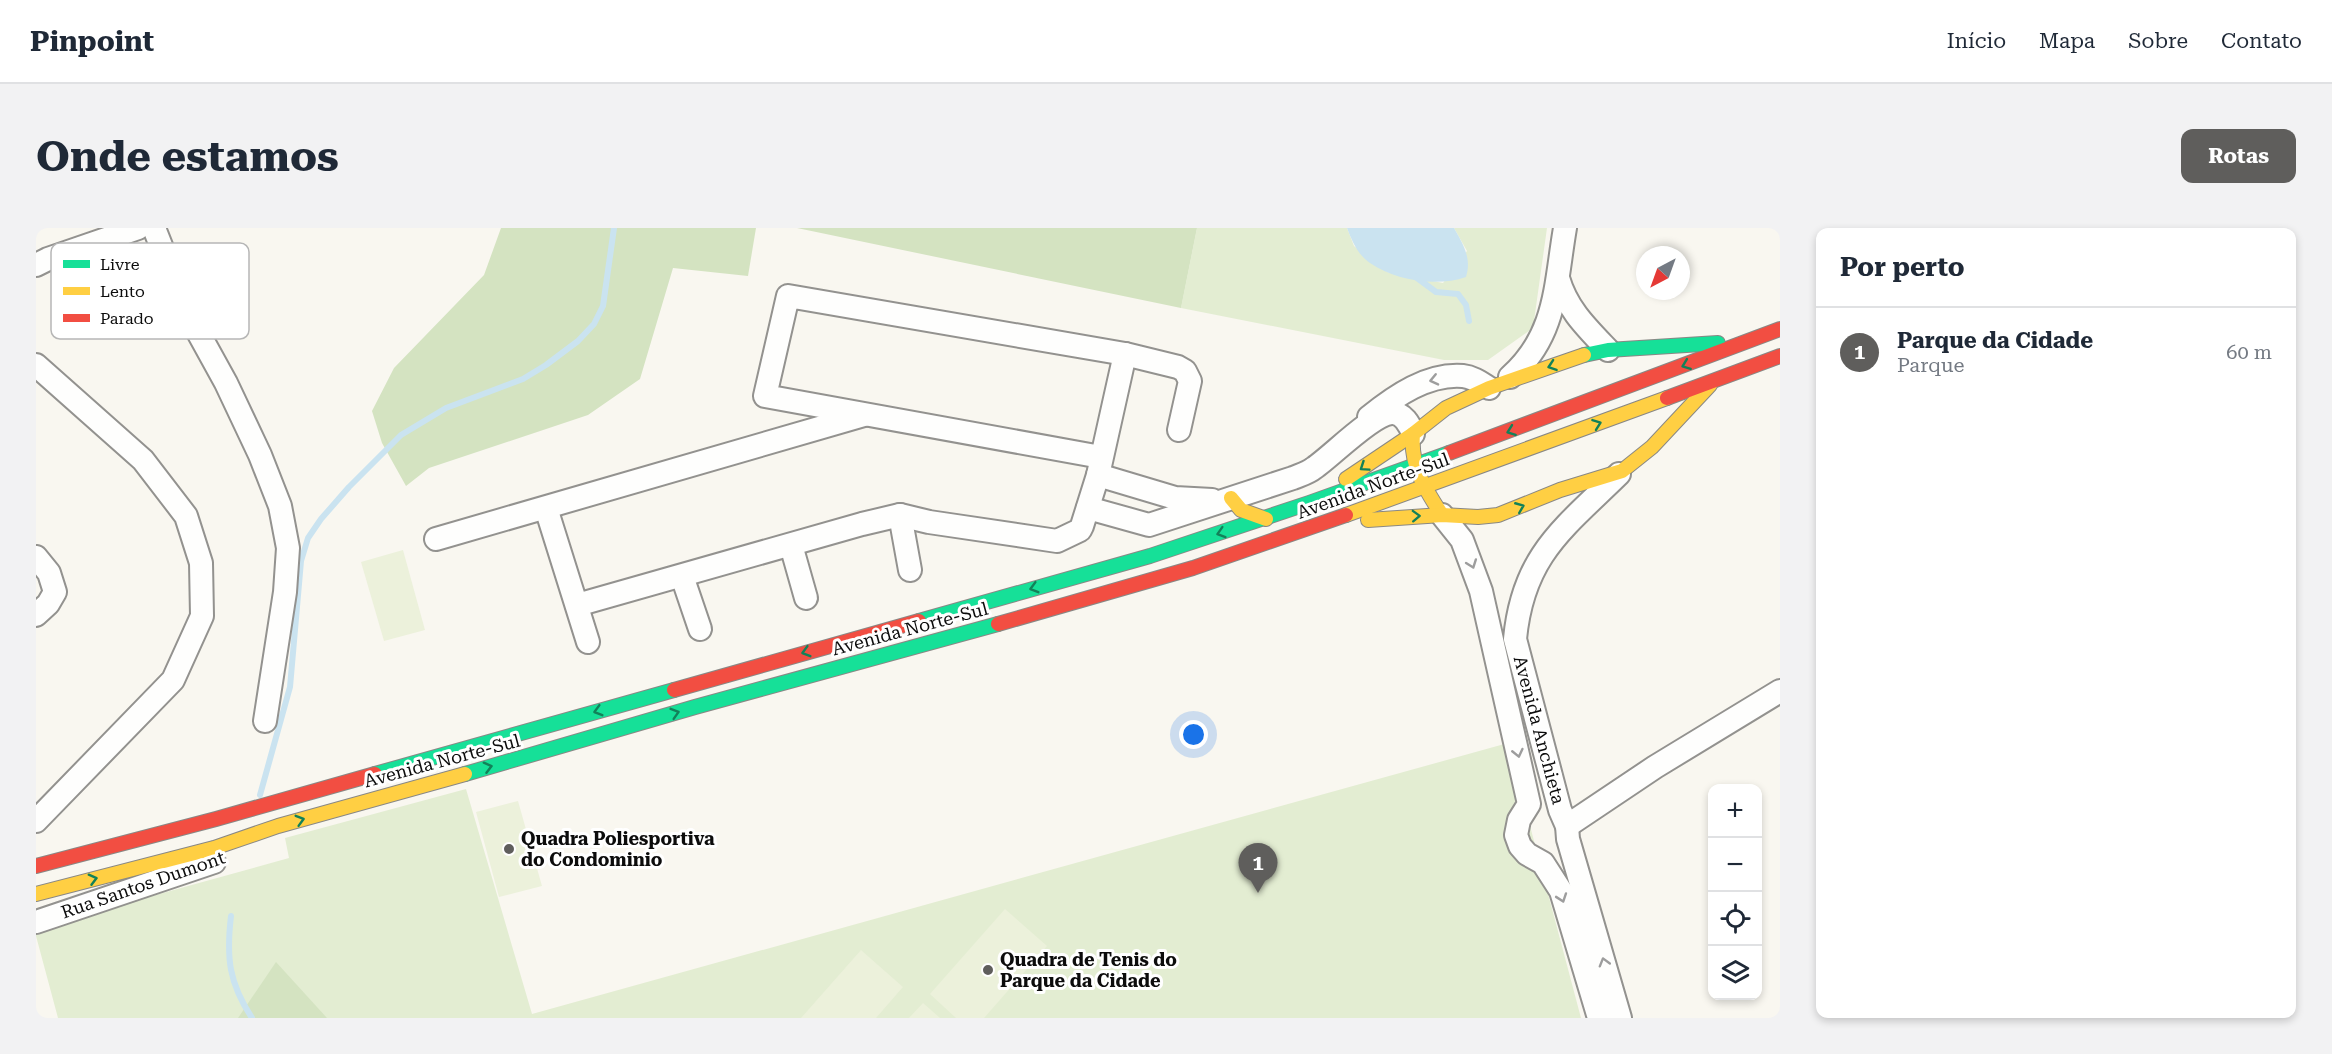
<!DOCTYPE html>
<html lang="pt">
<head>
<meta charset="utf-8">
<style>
	body { margin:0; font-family:"Roboto Serif",serif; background:#f2f2f3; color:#1f2937 }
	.controls { position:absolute; right:18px; bottom:18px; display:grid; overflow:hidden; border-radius:12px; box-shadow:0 3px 9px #0003 }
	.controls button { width:54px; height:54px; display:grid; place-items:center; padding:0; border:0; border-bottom:2px solid #e0e1e3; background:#fff; color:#1f2937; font:30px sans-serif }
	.compass { position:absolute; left:1600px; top:18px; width:54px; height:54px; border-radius:50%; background:#fff; box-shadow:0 3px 9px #0003; rotate:221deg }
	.you { position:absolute; left:1158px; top:507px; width:21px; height:21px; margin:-15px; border:4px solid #fff; border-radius:50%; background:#1a73e8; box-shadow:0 0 0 9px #1a73e833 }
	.badge { display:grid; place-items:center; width:39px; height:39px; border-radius:50%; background:#5f5e5c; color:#fff; font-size:20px; font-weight:700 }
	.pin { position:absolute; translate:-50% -50px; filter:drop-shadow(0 2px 3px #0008) }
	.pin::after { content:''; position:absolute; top:32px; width:21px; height:18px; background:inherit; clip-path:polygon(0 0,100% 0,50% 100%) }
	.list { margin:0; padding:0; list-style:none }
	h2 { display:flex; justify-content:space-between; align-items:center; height:78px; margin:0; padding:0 24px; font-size:26px }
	h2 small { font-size:20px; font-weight:400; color:#747a83 }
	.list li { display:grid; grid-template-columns:39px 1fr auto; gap:18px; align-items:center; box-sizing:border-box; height:90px; padding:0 24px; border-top:2px solid #e0e1e3 }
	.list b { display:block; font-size:22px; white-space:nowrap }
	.list p { margin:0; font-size:20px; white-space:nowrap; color:#747a83 }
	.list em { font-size:20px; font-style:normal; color:#747a83 }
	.icon { flex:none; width:33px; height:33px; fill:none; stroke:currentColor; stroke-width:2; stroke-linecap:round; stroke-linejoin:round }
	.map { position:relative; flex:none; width:1744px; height:790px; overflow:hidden; border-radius:12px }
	header { display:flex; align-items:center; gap:36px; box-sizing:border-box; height:84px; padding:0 30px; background:#fff; border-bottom:2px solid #e0e1e3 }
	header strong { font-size:28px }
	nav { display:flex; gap:33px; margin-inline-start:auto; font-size:21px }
	.intro { display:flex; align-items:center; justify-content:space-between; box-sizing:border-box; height:144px; padding:0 36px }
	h1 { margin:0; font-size:42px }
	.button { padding:15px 27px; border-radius:12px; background:#5f5e5c; color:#fff; font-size:21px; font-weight:700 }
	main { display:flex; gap:36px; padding:0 36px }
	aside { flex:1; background:#fff; border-radius:12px; box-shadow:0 3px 9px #0003 }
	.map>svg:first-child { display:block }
</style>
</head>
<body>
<header>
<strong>Pinpoint</strong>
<nav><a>Início</a><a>Mapa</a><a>Sobre</a><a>Contato</a></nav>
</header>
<div class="intro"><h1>Onde estamos</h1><a class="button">Rotas</a></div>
<main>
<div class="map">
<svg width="1744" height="790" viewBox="0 0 1744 790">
	<rect width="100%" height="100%" fill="#f9f7f0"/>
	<!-- green -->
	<g fill="#e3edd2">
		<polygon points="1161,0 1311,0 1318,18 1351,44 1407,55 1431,23 1418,0 1511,0 1497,100 1452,132 1408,132 1145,80"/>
		<polygon points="1472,515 1545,790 22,790 0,708 0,700 253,630 249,610 430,561 496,786"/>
	</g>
	<!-- forest -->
	<g fill="#d4e3c1">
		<polygon points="465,0 720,0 712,48 637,40 604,151 552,187 393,240 370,258 346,215 336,183 358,140 448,47"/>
		<polygon points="761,0 1161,0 1145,80"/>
		<polygon points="240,734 291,790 202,790"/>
	</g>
	<!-- pitch -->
	<g fill="#ecf1db">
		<polygon points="367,322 389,402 348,413 325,334"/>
		<polygon points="482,573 506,658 463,669 440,584"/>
		<polygon points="969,681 1011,718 948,790 920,790 894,766"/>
		<polygon points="825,722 867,759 840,790 765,790"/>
		<polygon points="887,775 904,790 873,790"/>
	</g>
	<!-- water -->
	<path fill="#cae3f0" d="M1311,0H1418C1427,16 1436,30 1430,49C1401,59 1360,53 1334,35C1322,27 1316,13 1311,0Z"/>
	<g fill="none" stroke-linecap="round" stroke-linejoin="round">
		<!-- stream -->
		<g stroke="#cae3f0" stroke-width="6">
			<polyline points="1377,47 1400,64 1422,66 1430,77 1433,93"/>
			<polyline points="224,567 254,459 265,333 272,310 285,291 313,259 365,207 410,180 487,151 510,137 542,113 558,96 567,78 578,0"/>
			<path d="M195,688C190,730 193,755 216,790"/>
		</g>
		<!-- street casing -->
		<g stroke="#93928f" stroke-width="26">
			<g id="street">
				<polyline points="118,0 152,86 190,155 224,227 244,278 252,320 249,364 229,493"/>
				<polyline points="0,37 12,31 102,0"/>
				<path d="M1522,50C1531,81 1550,99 1572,122"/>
				<polyline points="0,137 107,232 150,288 165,335 166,388 137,452 0,593"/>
				<path d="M1474,149C1521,107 1519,58 1529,0"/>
				<path d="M1333,189C1359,168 1392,145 1427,148C1437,149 1445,155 1453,160"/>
				<polyline points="1065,229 729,168 752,68 1089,126 1142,139 1149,143 1154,153 1143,202"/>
				<path d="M1583,246C1528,300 1487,327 1479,411L1524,582L1531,598L1532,611L1584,790"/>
				<polyline points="1062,247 1139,270 1176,272"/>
				<polyline points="510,280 552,414"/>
				<path d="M1052,280L1113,297L1257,250C1264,247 1272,245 1278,240C1296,228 1335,187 1355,185C1367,184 1374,197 1377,206"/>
				<polyline points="864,287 874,342"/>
				<polyline points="1406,287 1426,312 1445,363 1493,576 1483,592 1480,607 1484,618 1491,626 1507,635 1525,663 1563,790"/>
				<polyline points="400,311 828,187"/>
				<polyline points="755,317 770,370"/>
				<polyline points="0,329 13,345 19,364 12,376 0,387"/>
				<polyline points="646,348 664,401"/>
				<polyline points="541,377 826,296 864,287 893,294 1021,313 1044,302 1046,298 1062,247 1089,126"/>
				<polyline points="1531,598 1619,539 1744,463"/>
				<polyline points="0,694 178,634"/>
			</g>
		</g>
		<!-- fast casing -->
		<g stroke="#898885" stroke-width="16">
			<g id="fast">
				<polyline points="1548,127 1572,122 1682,115"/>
				<polyline points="883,393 1114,328 1273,275 1413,225"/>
				<polyline points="339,546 638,462"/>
				<polyline points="429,546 659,479 962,396"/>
			</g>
		</g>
		<!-- slow casing -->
		<g stroke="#898885" stroke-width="16">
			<g id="slow">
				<polyline points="1310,251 1377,206"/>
				<polyline points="1195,270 1205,282 1230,291"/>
				<polyline points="1310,287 1631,170"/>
				<path d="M1406,287C1389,261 1374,238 1377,206L1410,180L1453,160L1548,127"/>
				<polyline points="1332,292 1406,287 1442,289 1462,287 1524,262 1586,243 1616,219 1674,157"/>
				<polyline points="0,666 178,620 242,598 429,546"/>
			</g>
		</g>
		<!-- jam casing -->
		<g stroke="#898885" stroke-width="16">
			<g id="jam">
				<polyline points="1631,170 1744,128"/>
				<polyline points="1413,225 1744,101"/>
				<polyline points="962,396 1157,340 1310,287"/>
				<polyline points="638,462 883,393"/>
				<polyline points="0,638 180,591 339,546"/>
			</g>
		</g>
		<!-- street -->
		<use href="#street" stroke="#fefefd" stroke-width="22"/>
		<!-- fast -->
		<use href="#fast" stroke="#16e098" stroke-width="14"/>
		<!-- slow -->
		<use href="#slow" stroke="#ffcf43" stroke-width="14"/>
		<!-- jam -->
		<use href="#jam" stroke="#f24e42" stroke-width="14"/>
	</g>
	<!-- one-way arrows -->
	<defs><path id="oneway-chevron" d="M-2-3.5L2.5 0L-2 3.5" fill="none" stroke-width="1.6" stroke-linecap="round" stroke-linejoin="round" transform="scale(1.5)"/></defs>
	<g stroke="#128159">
		<use href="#oneway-chevron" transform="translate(1650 137) rotate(159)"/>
		<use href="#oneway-chevron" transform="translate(1516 138) rotate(161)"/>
		<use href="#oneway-chevron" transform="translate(1561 196) rotate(-20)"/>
		<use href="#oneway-chevron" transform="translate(1475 203) rotate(160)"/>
		<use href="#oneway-chevron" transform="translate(1328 239) rotate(146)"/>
		<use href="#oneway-chevron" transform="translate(1484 279) rotate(-22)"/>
		<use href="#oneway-chevron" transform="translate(1380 288) rotate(-2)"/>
		<use href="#oneway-chevron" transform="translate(1185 305) rotate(163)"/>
		<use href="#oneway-chevron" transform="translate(998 360) rotate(164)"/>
		<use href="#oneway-chevron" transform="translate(770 424) rotate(164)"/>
		<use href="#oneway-chevron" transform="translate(562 483) rotate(164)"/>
		<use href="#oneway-chevron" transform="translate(639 485) rotate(-17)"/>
		<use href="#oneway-chevron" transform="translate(452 539) rotate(-15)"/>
		<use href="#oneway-chevron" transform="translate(264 592) rotate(-16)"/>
		<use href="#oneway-chevron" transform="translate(57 651) rotate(-15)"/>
	</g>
	<g stroke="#9d9d9d">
		<use href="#oneway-chevron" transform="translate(1398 152) rotate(167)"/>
		<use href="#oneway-chevron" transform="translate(1436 336) rotate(70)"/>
		<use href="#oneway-chevron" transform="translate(1482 525) rotate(77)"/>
		<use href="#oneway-chevron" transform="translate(1526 670) rotate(71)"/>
		<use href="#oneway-chevron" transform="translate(1568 734) rotate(-106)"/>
	</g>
	<!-- markers -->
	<g fill="#5f5e5c" stroke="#fff" stroke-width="2">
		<circle cx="473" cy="621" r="6"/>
		<circle cx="952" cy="742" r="6"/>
	</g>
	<g text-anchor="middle" stroke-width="6" stroke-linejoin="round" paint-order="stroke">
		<!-- street labels -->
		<g font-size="18" fill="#0c0c0c" stroke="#fff">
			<text transform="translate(1337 258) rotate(-20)" y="6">Avenida Norte-Sul</text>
			<text transform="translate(874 401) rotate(-15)" y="6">Avenida Norte-Sul</text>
			<text transform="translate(1503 502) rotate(75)" y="6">Avenida Anchieta</text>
			<text transform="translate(406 533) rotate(-15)" y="6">Avenida Norte-Sul</text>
			<text transform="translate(107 657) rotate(-19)" y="6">Rua Santos Dumont</text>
		</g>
		<!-- poi labels -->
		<g font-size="18" font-weight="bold" fill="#0c0c0c" stroke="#fff" text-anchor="start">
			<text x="485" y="617">Quadra Poliesportiva<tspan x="485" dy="21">do Condominio</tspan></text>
			<text x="964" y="738">Quadra de Tenis do<tspan x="964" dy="21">Parque da Cidade</tspan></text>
		</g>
	</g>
	<!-- legend -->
	<rect x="15" y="15" width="198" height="96" rx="9" fill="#fff" stroke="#b6b6b6" stroke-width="1.5"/>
	<rect x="27" y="32" width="27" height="8" fill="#16e098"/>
	<rect x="27" y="59" width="27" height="8" fill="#ffcf43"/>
	<rect x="27" y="86" width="27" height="8" fill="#f24e42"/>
	<g font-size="16" fill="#0c0c0c">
		<text x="64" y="42">Livre</text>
		<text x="64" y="69">Lento</text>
		<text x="64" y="96">Parado</text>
	</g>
</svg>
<div class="controls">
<button>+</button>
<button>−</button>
<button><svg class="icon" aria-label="locate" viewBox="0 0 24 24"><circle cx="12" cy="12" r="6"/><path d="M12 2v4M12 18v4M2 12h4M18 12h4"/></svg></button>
<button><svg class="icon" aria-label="layers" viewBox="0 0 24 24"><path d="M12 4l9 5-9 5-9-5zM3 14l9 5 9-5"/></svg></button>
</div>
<svg class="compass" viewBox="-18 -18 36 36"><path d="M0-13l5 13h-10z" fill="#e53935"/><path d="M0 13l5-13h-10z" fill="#747a83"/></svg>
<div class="you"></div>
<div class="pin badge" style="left:1222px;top:665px">1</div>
</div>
<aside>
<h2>Por perto<small></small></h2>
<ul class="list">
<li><span class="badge">1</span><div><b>Parque da Cidade</b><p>Parque</p></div><em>60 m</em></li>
</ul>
</aside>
</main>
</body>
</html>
